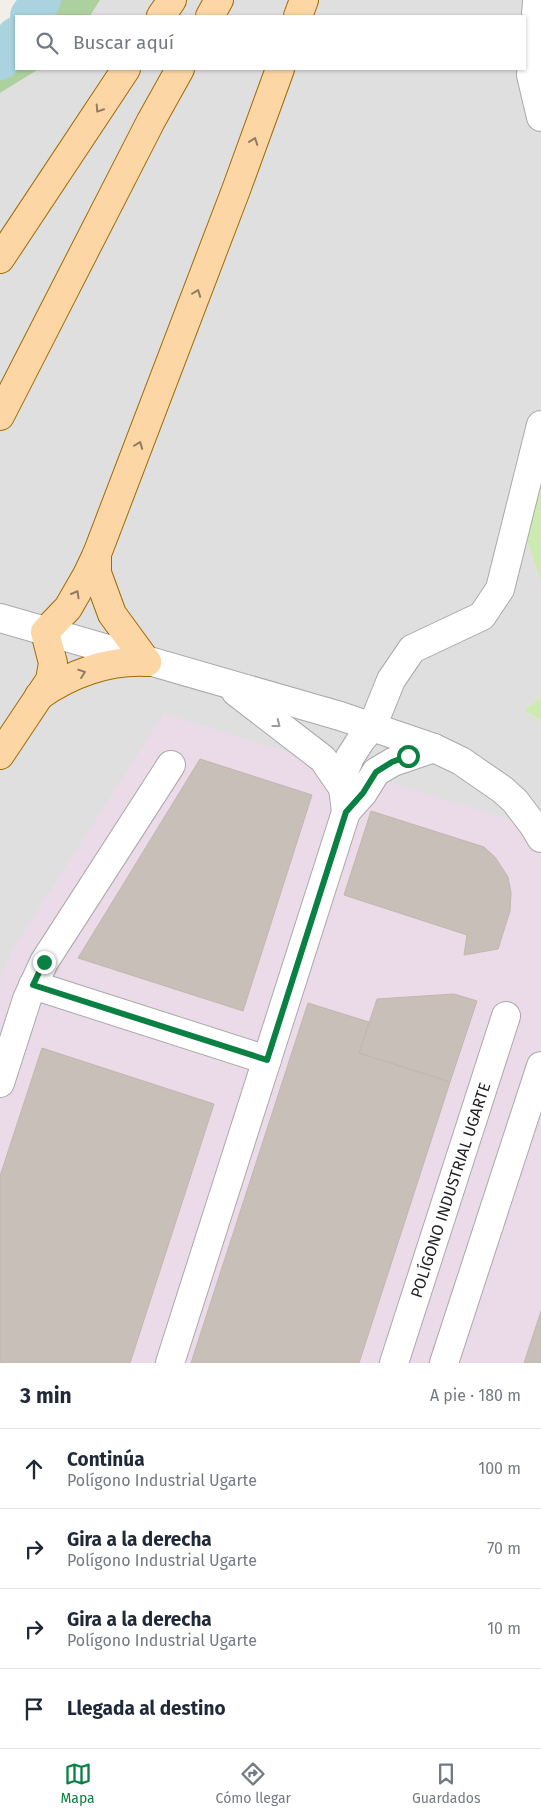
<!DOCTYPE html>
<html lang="es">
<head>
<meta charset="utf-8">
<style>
	body { margin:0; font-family:"Fira Sans",sans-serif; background:#f6f6f7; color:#1f2937 }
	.stop { position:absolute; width:15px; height:15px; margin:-11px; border:4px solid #0b8043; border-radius:50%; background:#fff }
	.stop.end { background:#0b8043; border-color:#fff; box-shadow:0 1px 5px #0008 }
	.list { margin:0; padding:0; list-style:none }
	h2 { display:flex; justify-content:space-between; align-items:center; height:65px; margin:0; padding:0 20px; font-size:21px }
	h2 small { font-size:16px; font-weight:400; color:#747a83 }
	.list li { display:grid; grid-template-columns:32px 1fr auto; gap:15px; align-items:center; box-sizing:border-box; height:80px; padding:0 20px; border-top:1px solid #e0e1e3 }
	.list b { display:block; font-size:19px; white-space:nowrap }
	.list p { margin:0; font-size:16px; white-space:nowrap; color:#747a83 }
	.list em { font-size:16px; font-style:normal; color:#747a83 }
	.icon { flex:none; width:28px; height:28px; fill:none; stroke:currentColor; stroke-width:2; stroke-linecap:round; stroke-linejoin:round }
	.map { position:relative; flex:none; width:541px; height:1363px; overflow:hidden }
	.search { position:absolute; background:#fff; box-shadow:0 1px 4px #0004; left:15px; right:15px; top:15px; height:55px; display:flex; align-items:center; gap:12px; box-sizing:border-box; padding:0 18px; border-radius:0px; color:#747a83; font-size:19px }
	.sheet { height:385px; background:#fff }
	nav { display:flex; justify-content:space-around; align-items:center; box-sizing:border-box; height:70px; border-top:1px solid #e0e1e3; background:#fff; font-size:14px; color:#747a83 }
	nav a { display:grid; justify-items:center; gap:2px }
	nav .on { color:#0b8043 }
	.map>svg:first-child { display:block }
</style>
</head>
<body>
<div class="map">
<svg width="541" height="1363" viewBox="0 0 541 1363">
	<rect width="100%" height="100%" fill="#f2efe9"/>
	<!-- residential -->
	<polygon fill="#e0dfdf" points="100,0 541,0 541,484 523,530 541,581 541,697 524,710 541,721 541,1363 0,1363 0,93 39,69 525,69 525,16 90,16"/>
	<!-- industrial -->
	<polygon fill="#ebdbe8" points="164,714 541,829 541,1363 0,1363 0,981 13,949"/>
	<!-- grass -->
	<g fill="#cdebb0">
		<polygon points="541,484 541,581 523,530"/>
		<polygon points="541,697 541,721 524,710"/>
	</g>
	<!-- forest -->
	<g fill="#add19e">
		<polygon points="31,0 100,0 90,16 17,16"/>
		<polygon points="16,17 16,69 39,69 0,93 0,36"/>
	</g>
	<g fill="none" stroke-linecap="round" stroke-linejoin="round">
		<!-- river -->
		<g stroke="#aad3df" stroke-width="40">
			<polyline points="30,16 41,0"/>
			<polyline points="0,60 16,37"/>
		</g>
	</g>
	<!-- building -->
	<g fill="#c7bfb8" stroke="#c4b6ab">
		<polygon points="200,759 312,795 243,1011 78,958"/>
		<polygon points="371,811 484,847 495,857 508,877 511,893 510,911 498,949 464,955 467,935 344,895"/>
		<polygon points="454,994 477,1001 450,1082 359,1053 377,999"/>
		<polygon points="308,1003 369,1022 359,1053 450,1082 359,1363 191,1363"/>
		<polygon points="42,1048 214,1104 130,1363 0,1363 0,1176"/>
		<polygon points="541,1311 541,1363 524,1363"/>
	</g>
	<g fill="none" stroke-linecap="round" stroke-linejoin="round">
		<!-- minor casing -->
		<g stroke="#a9a9a9" stroke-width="30">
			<g id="minor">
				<polyline points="538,0 537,2 531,75 541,117"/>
				<polyline points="0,618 340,716 434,748 461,761 503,790 515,801 534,826 541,838"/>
				<polyline points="236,692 323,759 343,788"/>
				<polyline points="346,812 343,788 344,772 350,757 361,740 372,727 391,680 412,649 482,616 500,589 541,425"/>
				<polyline points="33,985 267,1060"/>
				<polyline points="0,1083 27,999 44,962 171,765"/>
				<polyline points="170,1363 346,812 363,793 376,772 393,762 434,748"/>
				<polyline points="394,1363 506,1016"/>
				<polyline points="444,1363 541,1066"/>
			</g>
		</g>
		<!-- major casing -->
		<g stroke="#a06b00" stroke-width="30">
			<g id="major">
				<polyline points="161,16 172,0"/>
				<polyline points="210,16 219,0"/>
				<polyline points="298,16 304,0"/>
				<polyline points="0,259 126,69"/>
				<polyline points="0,416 151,121 180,69"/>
				<polyline points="97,554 97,573 112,614 147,662"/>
				<path d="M39,696C70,674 108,660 147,662"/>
				<polyline points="0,755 50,680 53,663 45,632 68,608 87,575 97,554 236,190 280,69"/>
			</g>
		</g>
		<!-- minor -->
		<use href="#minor" stroke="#fff" stroke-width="28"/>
		<!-- major -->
		<use href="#major" stroke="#fcd6a4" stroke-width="28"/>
	</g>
	<!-- one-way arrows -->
	<defs><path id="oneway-chevron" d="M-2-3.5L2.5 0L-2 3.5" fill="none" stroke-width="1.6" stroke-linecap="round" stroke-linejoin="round" transform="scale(1.25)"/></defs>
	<g stroke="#8f7c63">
		<use href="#oneway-chevron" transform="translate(99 109) rotate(123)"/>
		<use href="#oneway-chevron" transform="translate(254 141) rotate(-70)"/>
		<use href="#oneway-chevron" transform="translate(197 293) rotate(-69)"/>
		<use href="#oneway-chevron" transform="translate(139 445) rotate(-69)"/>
		<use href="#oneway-chevron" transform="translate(76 594) rotate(-60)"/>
		<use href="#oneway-chevron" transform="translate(82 673) rotate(-19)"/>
	</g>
	<use stroke="#9c9c9c" href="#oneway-chevron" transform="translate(277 724) rotate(38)"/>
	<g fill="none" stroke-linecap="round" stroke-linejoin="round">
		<!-- route -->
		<polyline stroke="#0b8043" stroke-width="6" points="44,962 33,985 267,1060 346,812 363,793 376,772 392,762 408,756"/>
	</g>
	<g text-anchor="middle" stroke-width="4" stroke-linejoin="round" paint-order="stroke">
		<!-- street labels -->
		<g font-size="16" fill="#222" stroke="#fff">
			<text transform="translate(450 1190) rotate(-72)" y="6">POLÍGONO INDUSTRIAL UGARTE</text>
		</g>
	</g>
</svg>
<div class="stop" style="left:408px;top:756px"></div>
<div class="stop end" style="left:44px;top:962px"></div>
<div class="search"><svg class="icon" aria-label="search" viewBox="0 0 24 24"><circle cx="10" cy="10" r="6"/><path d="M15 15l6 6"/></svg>Buscar aquí</div>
</div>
<section class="sheet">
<h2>3 min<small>A pie · 180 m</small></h2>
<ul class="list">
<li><svg class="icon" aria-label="ahead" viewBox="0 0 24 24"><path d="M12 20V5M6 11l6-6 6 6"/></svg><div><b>Continúa</b><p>Polígono Industrial Ugarte</p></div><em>100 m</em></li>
<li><svg class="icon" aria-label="right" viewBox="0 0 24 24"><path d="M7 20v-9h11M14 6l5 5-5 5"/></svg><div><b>Gira a la derecha</b><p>Polígono Industrial Ugarte</p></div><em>70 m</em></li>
<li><svg class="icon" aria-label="right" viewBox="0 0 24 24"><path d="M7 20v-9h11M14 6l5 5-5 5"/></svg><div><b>Gira a la derecha</b><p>Polígono Industrial Ugarte</p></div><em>10 m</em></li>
<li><svg class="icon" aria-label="arrive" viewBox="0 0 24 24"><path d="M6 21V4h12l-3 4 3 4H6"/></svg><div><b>Llegada al destino</b></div></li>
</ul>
</section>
<nav>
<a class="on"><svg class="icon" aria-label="map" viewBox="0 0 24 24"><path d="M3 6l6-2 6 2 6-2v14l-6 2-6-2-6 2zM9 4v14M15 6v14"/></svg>Mapa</a>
<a><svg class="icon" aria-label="directions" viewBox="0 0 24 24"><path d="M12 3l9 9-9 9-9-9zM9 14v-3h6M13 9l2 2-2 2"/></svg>Cómo llegar</a>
<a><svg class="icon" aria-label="saved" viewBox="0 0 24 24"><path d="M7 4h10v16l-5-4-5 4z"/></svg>Guardados</a>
</nav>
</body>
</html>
